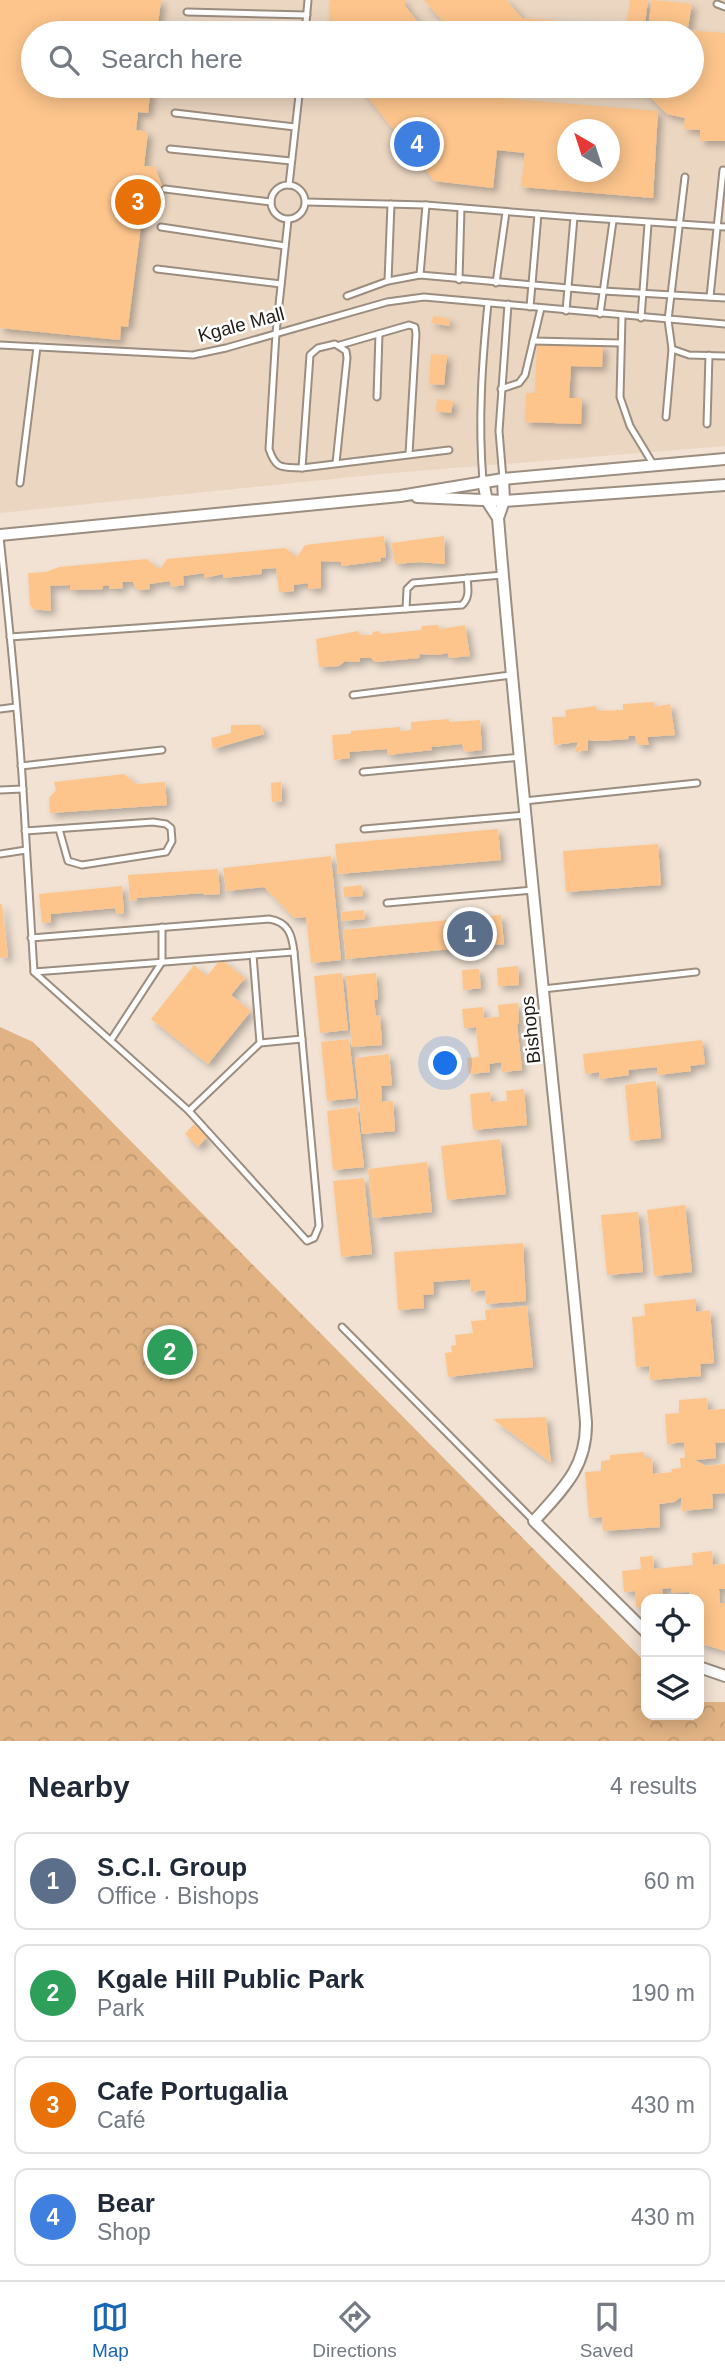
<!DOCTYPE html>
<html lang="en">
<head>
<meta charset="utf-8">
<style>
	body { margin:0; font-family:Helvetica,sans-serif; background:#f6f6f7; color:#1f2937 }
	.controls { position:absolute; right:21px; bottom:21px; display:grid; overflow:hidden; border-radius:14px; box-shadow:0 4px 18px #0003 }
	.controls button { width:63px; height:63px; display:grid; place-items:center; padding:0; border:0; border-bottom:2px solid #e0e1e3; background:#fff; color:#1f2937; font:35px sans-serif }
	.compass { position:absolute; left:557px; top:119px; width:63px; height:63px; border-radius:50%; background:#fff; box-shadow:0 4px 18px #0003; rotate:321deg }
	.you { position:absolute; left:446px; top:1064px; width:24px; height:24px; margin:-18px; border:5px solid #fff; border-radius:50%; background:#1a73e8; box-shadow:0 0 0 10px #1a73e833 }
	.badge { display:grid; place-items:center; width:46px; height:46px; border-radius:50%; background:#1865b4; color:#fff; font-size:23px; font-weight:700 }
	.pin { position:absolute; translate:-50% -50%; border:4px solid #fff; box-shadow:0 2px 7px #0006 }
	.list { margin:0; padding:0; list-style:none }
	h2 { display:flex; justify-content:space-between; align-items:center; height:91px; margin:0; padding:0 28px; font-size:30px }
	h2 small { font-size:23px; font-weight:400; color:#747a83 }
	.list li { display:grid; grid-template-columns:46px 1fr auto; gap:21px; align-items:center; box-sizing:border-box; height:98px; margin:0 14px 14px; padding:0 14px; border:2px solid #e0e1e3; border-radius:14px }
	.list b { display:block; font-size:26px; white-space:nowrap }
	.list p { margin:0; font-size:23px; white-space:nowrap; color:#747a83 }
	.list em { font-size:23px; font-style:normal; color:#747a83 }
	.icon { flex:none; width:38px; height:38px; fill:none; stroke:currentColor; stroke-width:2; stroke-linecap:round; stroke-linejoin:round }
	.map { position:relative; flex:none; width:725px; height:1741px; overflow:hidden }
	.search { position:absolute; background:#fff; box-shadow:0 4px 18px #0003; left:21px; right:21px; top:21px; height:77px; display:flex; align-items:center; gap:18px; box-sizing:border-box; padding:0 24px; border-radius:38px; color:#747a83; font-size:26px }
	.sheet { height:539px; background:#fff }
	nav { display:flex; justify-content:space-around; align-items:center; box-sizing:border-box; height:98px; border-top:2px solid #e0e1e3; background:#fff; font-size:19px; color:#747a83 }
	nav a { display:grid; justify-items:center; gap:4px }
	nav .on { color:#1865b4 }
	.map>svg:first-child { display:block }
</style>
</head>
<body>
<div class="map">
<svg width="725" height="1741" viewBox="0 0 725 1741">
	<defs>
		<pattern id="park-crowns" width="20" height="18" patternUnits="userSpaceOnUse" patternTransform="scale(1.75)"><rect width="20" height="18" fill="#e1b384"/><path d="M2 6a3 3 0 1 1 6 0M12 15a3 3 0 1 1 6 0" fill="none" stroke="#c19a71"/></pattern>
		<filter id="shadow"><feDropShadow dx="4.5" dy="4.5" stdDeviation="3.5" flood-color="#0004"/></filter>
	</defs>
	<rect width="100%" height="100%" fill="#f1e2d3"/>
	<!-- built -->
	<path fill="#ebd6c1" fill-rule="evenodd" d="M0,0H725V446L381,474L0,513ZM33,33H692V86H33ZM568,130H610V172H568Z"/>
	<!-- park -->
	<polygon fill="url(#park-crowns)" points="0,1027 33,1042 646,1663 646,1715 699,1715 699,1702 725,1702 725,1741 0,1741"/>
	<!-- building -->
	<g fill="#fdc58c" fill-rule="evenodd" filter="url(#shadow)">
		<polygon points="0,0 161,0 157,33 33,33 33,86 151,86 148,113 138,112 136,130 148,132 144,166 155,167 162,186 158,197 151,203 144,203 128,327 121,326 120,340 0,328"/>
		<polygon points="330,0 405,0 405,6 427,33 328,33"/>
		<polygon points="424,0 506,0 522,18 725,33 725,141 700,141 700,130 684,129 685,118 667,114 645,92 596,88 596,86 692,86 692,33 453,33"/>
		<polygon points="630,0 648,0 645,24 627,22"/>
		<polygon points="652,0 692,4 688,27 649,20"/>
		<path d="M359,86H468L476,96L658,111L653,198L521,187L525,153L497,150L493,188L434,181ZM568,130H610V172H568Z"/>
		<polygon points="433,316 450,319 449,326 432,323"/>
		<polygon points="537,344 603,346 602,367 571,366 569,398 582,398 581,424 525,422 526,393 535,393"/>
		<polygon points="431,354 447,355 444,385 429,384"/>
		<polygon points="437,399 453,401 451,413 436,411"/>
		<polygon points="384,536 386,557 380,558 381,561 342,566 341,562 321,561 321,588 308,589 308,583 294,585 294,591 279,592 276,568 262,569 261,574 223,578 223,574 204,578 204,573 183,576 184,585 171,587 170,581 149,584 150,589 137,590 133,582 122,582 123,588 109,589 109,585 103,586 103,589 70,590 70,585 50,586 51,611 33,609 30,605 28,573 46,572 59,567 146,559 160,569 167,559 285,548 297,557 305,545"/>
		<polygon points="444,536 445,564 419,562 395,564 391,543"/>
		<polygon points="438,625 440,629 465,625 470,656 449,658 448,653 438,655 420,654 419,658 375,662 371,658 360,658 360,662 345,661 339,666 319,667 316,639 358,631 361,635 372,635 373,632 378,631 382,634 421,630 422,626"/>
		<polygon points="654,702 654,707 670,704 675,735 647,737 649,745 638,745 635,736 629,736 628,739 597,741 588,740 588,750 575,752 578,742 554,745 552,717 566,717 565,710 596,706 597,711 623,710 623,704"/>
		<polygon points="449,719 449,722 480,720 482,750 465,752 462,744 431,747 432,750 387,755 387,749 349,752 350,758 334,760 332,735 351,734 351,731 400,727 400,731 411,730 411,722"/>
		<polygon points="231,725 261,725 264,734 213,749 211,738 231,733"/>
		<polygon points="124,774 136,784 165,782 167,805 50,813 49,798 56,790 54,782"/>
		<polygon points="281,782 282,801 272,802 271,783"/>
		<polygon points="498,829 501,860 338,874 335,844"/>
		<polygon points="658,844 661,885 566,892 563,851"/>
		<polygon points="331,856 341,960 311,963 306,917 294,918 264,887 226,891 223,868"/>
		<polygon points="218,869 220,894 204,895 203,893 136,898 137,900 130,901 128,875"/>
		<polygon points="362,885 363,896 344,897 343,887"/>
		<polygon points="122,886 124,913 117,914 115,908 51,914 51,922 42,923 39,894"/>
		<polygon points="0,904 2,904 8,957 0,958"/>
		<polygon points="364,910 365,919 342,921 341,912"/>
		<polygon points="501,915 504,944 346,959 343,930"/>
		<polygon points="221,959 245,978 231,995 251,1011 208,1064 151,1019 194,965 207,976"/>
		<polygon points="518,966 519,985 498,986 497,968"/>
		<polygon points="479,969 481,988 463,990 462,970"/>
		<polygon points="342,973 348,1030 320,1033 314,976"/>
		<polygon points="376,973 378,999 374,1000 376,1016 380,1015 382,1045 352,1047 346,976"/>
		<polygon points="518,1003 519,1023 517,1024 522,1070 502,1072 501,1062 489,1064 490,1072 469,1074 467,1058 479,1057 476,1027 464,1028 462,1009 483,1007 484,1018 499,1017 498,1005"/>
		<polygon points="349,1039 356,1098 327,1101 321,1042"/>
		<polygon points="702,1040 705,1064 690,1066 691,1071 658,1075 657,1067 628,1070 629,1075 600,1079 599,1072 585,1074 583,1054"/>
		<polygon points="389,1054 392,1085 381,1086 382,1102 393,1101 395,1131 362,1134 355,1058"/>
		<polygon points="656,1081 661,1138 630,1141 625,1085"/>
		<polygon points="524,1089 527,1125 473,1130 470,1094 490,1092 491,1102 507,1101 506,1091"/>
		<polygon points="357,1107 364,1167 333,1170 327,1111"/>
		<polygon points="194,1124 207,1137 198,1147 185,1134"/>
		<polygon points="500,1139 506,1194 447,1200 441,1146"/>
		<polygon points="427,1162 432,1212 373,1218 368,1169"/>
		<polygon points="364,1178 372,1254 341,1257 333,1181"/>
		<polygon points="685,1205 692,1272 654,1276 647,1210"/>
		<polygon points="638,1212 643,1272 607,1275 601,1215"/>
		<polygon points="523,1243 526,1301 486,1304 485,1290 471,1292 470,1279 433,1282 434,1294 423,1295 424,1308 398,1310 394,1252"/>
		<polygon points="696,1299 696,1312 710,1310 714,1363 700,1364 701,1376 650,1380 649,1366 636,1367 632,1317 645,1316 644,1304"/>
		<polygon points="527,1306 533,1367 448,1377 445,1353 452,1352 451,1346 456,1345 455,1335 473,1333 471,1321 486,1320 485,1310"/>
		<polygon points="707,1398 708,1410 725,1409 725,1442 715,1443 716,1458 695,1460 706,1466 725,1464 725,1493 712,1494 713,1508 682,1511 681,1497 674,1502 659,1504 660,1527 603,1531 602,1517 589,1518 585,1472 601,1471 601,1461 610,1460 610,1455 644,1452 645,1458 652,1458 653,1474 672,1472 671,1469 681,1468 680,1458 685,1458 684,1442 667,1444 665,1414 679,1413 679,1400"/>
		<polygon points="546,1417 551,1463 493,1419"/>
		<polygon points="712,1551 713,1565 725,1564 725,1589 719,1589 720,1603 725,1603 725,1651 699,1643 699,1599 690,1599 689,1592 672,1593 671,1588 662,1589 663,1599 646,1599 646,1606 636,1607 635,1591 624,1592 622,1571 641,1569 640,1557 653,1556 654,1569 693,1565 692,1553"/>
	</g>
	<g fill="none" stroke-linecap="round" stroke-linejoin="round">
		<!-- service casing -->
		<g stroke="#9b8d7f" stroke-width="9">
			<g id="service">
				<polyline points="717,4 725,7"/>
				<polyline points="187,12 307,15"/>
				<polyline points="305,33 308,0"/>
				<polyline points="257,86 299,89"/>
				<polyline points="175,113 295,127"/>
				<polyline points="170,149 291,161"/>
				<polyline points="685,177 668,320 672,349 689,355 725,356"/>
				<circle cx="288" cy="202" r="17"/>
				<polyline points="289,185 300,86"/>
				<polyline points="165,189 271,202"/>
				<polyline points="306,202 426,205 574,217 566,311"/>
				<polyline points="574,217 725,227"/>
				<path d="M288,220L276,333L269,449C276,470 282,467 302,468L449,450"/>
				<polyline points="161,227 285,246"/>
				<polyline points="157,269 281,284"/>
				<polyline points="420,275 426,205"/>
				<polyline points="459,280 461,208"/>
				<polyline points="388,281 391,204"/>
				<polyline points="496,283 506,212"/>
				<polyline points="347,296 388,281 420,275 603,291 725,298"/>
				<polyline points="710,297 723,170"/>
				<polyline points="530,307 538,214"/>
				<polyline points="600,314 613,221"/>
				<polyline points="622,317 620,397 630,426 653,464"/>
				<polyline points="641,318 648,224"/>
				<polyline points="533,341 621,343"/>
				<polyline points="0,345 193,355 226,348 387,302 424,297 725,324"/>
				<polyline points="340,345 409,325 415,327 416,334 409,454"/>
				<polyline points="501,389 519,383 525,375 541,308"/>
				<polyline points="377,397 379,334"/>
				<polyline points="666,417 672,349"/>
				<polyline points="707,424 709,355"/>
				<polyline points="302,468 310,355 318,348 335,344 346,351 347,358 336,463"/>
				<polyline points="503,479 499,431 508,304"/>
				<path d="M483,481C478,421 482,363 488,303"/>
				<polyline points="20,483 37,347"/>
				<path d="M0,537C9,621 18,706 23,791C27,851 30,912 34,972L189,1111L307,1241L314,1238L319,1226L294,952C292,934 288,922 269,919L31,938"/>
				<polyline points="406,609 407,589 413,583 502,575"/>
				<path d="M10,637L462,605C470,598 468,588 467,578"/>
				<polyline points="353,695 511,675"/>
				<polyline points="0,709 16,707"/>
				<polyline points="21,766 162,750"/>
				<polyline points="363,772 521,757"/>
				<polyline points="0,790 23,789"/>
				<polyline points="524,801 697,783"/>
				<polyline points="364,829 526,815"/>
				<polyline points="25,831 153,822 166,824 171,828 172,841 166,852 82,865 68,861 59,829"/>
				<polyline points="0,854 26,850"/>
				<polyline points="387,903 533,890"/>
				<polyline points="34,972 294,952"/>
				<polyline points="543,989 696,972"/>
				<polyline points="111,1040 162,962 162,927"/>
				<polyline points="260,1043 302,1039"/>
				<polyline points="189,1111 260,1043 253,955"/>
				<polyline points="342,1327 534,1521"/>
			</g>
		</g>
		<!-- minor casing -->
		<g stroke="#9b8d7f" stroke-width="14">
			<g id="minor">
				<path d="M503,479L504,501L498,518C523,820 558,1120 586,1422C587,1467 563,1489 534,1521L646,1632"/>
				<polyline points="483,481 487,501 498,518"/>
				<polyline points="417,497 504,501 725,485"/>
				<polyline points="0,535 400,496 503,479 725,459"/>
				<polyline points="699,1667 725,1676"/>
			</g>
		</g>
		<!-- service -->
		<use href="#service" stroke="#fff" stroke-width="5"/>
		<!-- minor -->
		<use href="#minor" stroke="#fff" stroke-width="10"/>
	</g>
	<g text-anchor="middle" stroke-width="5" stroke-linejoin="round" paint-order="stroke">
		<!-- street labels -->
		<g font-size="19" fill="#241e19" stroke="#fff">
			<text transform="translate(241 324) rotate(-15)" y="7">Kgale Mall</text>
			<text transform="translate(530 1030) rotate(-96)" y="7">Bishops</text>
		</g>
	</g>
</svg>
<div class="controls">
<button><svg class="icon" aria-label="locate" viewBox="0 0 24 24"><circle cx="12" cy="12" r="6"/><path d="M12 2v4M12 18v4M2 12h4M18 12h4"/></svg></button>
<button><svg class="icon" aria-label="layers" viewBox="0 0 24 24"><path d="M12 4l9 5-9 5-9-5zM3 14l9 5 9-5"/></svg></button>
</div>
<svg class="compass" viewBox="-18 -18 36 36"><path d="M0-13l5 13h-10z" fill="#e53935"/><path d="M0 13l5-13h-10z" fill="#747a83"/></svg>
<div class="you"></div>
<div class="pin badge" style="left:470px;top:934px;background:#5c6f8a">1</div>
<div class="pin badge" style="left:170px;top:1352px;background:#2e9e5b">2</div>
<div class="pin badge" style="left:138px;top:202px;background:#e8710a">3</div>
<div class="pin badge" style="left:417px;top:144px;background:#3f7fe0">4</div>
<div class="search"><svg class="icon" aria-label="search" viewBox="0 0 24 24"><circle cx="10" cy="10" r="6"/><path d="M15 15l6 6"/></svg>Search here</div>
</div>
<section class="sheet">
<h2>Nearby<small>4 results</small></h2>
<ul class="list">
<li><span class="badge" style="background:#5c6f8a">1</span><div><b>S.C.I. Group</b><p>Office · Bishops</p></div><em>60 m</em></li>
<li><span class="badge" style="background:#2e9e5b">2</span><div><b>Kgale Hill Public Park</b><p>Park</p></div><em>190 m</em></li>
<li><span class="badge" style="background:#e8710a">3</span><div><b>Cafe Portugalia</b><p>Café</p></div><em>430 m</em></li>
<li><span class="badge" style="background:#3f7fe0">4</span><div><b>Bear</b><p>Shop</p></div><em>430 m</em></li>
</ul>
</section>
<nav>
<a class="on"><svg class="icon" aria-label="map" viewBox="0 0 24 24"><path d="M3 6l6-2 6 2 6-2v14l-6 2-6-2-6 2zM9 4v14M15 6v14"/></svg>Map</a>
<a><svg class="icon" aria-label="directions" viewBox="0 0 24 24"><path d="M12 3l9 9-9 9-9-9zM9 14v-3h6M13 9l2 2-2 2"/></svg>Directions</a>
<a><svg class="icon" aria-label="saved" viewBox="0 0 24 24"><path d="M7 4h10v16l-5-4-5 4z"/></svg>Saved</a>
</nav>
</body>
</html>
